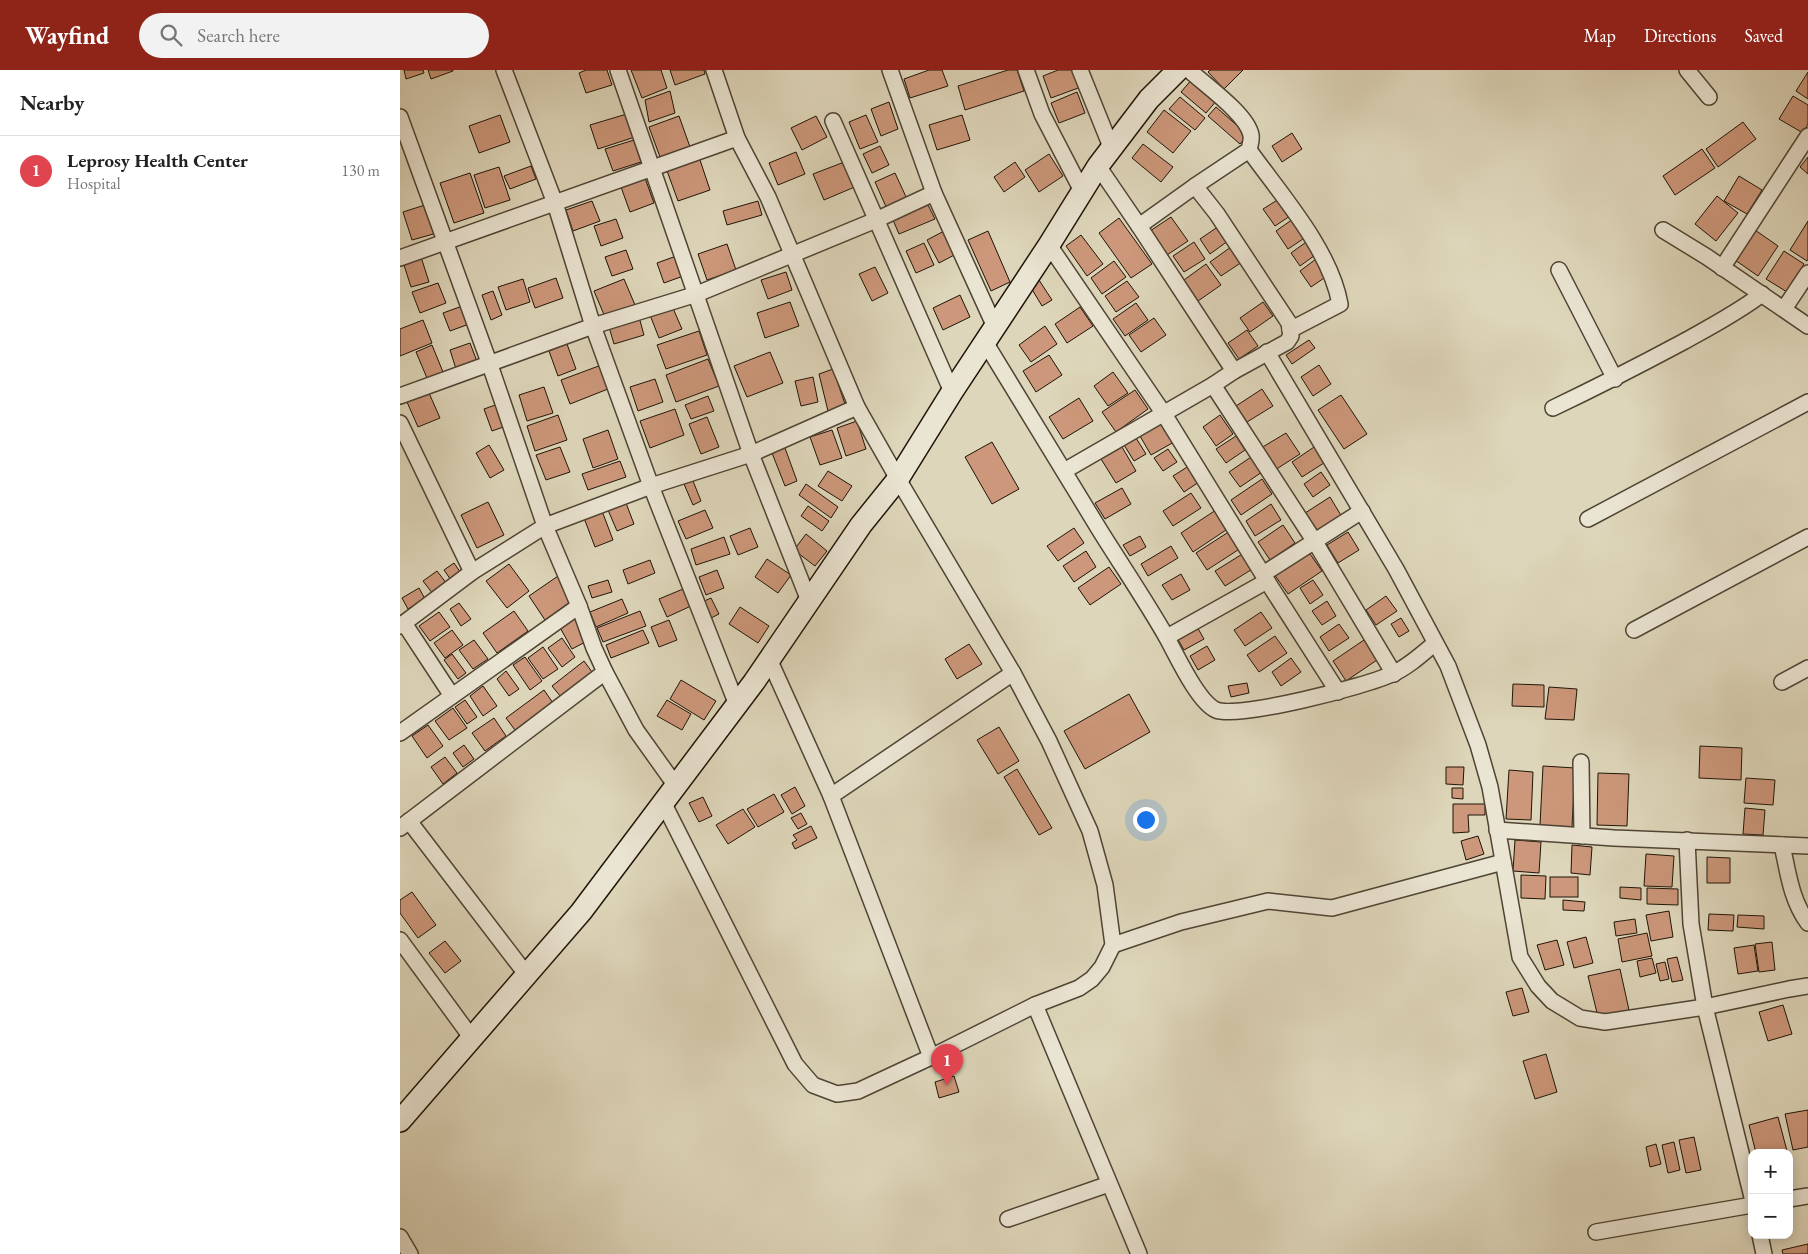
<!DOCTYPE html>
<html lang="en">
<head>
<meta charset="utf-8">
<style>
	body { margin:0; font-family:"EB Garamond",serif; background:#f2f2f2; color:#222 }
	.controls { position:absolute; right:15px; bottom:15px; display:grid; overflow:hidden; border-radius:10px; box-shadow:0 2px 12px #0003 }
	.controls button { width:45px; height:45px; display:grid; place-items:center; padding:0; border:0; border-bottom:1px solid #e0e0e0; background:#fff; color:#222; font:25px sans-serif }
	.you { position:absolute; left:745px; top:749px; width:18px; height:18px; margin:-12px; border:4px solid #fff; border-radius:50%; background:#1a73e8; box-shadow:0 0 0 8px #1a73e833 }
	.badge { display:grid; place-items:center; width:32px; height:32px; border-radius:50%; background:#8f2418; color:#fff; font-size:16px; font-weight:700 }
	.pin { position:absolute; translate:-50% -41px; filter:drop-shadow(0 1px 2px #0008) }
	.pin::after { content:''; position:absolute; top:26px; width:18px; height:15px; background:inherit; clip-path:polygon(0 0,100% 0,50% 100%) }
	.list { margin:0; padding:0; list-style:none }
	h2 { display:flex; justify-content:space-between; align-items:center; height:65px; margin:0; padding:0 20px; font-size:21px }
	h2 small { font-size:16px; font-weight:400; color:#767676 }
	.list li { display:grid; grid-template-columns:32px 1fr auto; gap:15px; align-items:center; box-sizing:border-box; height:70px; padding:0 20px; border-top:1px solid #e0e0e0 }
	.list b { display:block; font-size:19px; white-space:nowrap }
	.list p { margin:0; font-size:16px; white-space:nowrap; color:#767676 }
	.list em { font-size:16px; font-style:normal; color:#767676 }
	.icon { flex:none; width:28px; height:28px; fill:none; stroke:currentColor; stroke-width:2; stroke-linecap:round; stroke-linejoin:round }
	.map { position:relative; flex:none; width:1408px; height:1184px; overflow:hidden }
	header { display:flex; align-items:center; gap:30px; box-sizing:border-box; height:70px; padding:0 25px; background:#8f2418; color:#fff }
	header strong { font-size:24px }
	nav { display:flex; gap:28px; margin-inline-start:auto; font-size:18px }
	.search { width:350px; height:45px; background:#f2f2f2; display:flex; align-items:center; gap:12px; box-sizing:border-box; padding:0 18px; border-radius:28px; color:#767676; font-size:19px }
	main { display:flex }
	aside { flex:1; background:#fff }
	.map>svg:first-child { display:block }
</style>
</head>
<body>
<header>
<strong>Wayfind</strong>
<div class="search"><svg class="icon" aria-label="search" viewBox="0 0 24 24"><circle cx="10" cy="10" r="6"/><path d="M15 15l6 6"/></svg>Search here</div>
<nav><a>Map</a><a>Directions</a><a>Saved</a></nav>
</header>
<main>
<aside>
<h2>Nearby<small></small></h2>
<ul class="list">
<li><span class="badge" style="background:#e0444e">1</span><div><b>Leprosy Health Center</b><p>Hospital</p></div><em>130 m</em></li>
</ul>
</aside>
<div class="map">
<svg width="1408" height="1184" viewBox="0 0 1408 1184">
	<rect width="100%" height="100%" fill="#ded6ba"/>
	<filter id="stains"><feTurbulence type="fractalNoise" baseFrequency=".004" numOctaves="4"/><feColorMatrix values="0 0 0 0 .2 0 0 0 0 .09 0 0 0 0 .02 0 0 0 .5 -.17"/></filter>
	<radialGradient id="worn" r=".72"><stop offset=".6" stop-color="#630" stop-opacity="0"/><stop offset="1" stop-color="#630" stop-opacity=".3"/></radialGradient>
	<!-- building -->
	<g fill="#cc977a" stroke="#1f1407">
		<polygon points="4,0 23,0 24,3 6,9"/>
		<polygon points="28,0 53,0 53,1 31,9"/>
		<polygon points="186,0 207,0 212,15 186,23 179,3"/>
		<polygon points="231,0 261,0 267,18 242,28"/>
		<polygon points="270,0 304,0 305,4 275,15"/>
		<polygon points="529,0 542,0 548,16 510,28 504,9"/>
		<polygon points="608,0 617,0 624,21 565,40 558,16"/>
		<polygon points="658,0 674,0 681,17 651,28 643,6"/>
		<polygon points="810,0 843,0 824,19 808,2"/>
		<polygon points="1408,2 1408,29 1396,21"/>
		<polygon points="793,8 818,29 806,43 781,22"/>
		<polygon points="270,21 275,43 249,52 245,30"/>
		<polygon points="677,22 685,43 659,53 651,33"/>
		<polygon points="1393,26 1408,35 1408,54 1403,63 1379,49"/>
		<polygon points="780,27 805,48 795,60 769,39"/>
		<polygon points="489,32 498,59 481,66 471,39"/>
		<polygon points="816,37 848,65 840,74 808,46"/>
		<polygon points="764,40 791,61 773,83 747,62"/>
		<polygon points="230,43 238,66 198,79 190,55"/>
		<polygon points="100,45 110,72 79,83 69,56"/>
		<polygon points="466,45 478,72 460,79 449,52"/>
		<polygon points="562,45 570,70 537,80 529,55"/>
		<polygon points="279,46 290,77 260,87 249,57"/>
		<polygon points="416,46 427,67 402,80 391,58"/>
		<polygon points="1343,52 1356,69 1318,97 1306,79"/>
		<polygon points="892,63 902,79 882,92 872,76"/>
		<polygon points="234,70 241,92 213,101 205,79"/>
		<polygon points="743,74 773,97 761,112 732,88"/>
		<polygon points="480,76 489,95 472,103 463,84"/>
		<polygon points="1302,79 1315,98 1275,125 1263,106"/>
		<polygon points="396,82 405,104 378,115 369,93"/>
		<polygon points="649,84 663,106 639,122 625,100"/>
		<polygon points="299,87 310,120 278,131 266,98"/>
		<polygon points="1408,87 1408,104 1400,97"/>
		<polygon points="447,91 457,116 424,130 413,104"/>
		<polygon points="615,92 625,107 604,122 594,107"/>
		<polygon points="131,96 136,109 110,119 104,106"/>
		<polygon points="99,97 110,130 85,138 74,105"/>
		<polygon points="70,103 84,143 54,153 40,113"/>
		<polygon points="495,103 507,129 487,139 475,112"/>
		<polygon points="1339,106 1362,120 1347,144 1324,131"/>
		<polygon points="245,108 254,133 230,142 221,117"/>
		<polygon points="1317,126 1338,143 1316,171 1295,154"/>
		<polygon points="879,129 890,146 875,156 863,139"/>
		<polygon points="192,131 200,151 173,161 166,140"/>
		<polygon points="358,131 362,145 327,155 323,141"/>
		<polygon points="28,134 37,163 12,170 3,142"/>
		<polygon points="528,135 535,149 499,164 493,150"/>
		<polygon points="771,147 788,171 767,185 750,161"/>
		<polygon points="719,148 752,194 731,208 699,163"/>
		<polygon points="216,149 223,168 201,176 194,156"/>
		<polygon points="893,149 906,167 888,179 876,161"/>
		<polygon points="1408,151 1408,189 1407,191 1390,180"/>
		<polygon points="822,154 832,168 810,184 800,169"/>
		<polygon points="546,160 558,183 539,193 527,170"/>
		<polygon points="1355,160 1378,176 1358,206 1335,190"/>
		<polygon points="588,161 610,212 591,221 568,170"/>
		<polygon points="681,165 703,194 687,206 666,176"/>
		<polygon points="909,170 918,183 900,196 891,183"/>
		<polygon points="794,172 805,189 784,202 773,186"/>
		<polygon points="524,173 534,195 516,203 506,181"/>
		<polygon points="327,174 336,200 307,210 298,184"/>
		<polygon points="831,177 842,192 821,206 810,192"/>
		<polygon points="226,180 233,199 212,206 205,187"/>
		<polygon points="1384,181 1404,194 1387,222 1366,209"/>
		<polygon points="279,185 286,205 264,213 257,193"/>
		<polygon points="21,187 29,212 11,217 3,192"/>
		<polygon points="916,189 927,206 911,217 900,201"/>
		<polygon points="714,191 726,207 702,224 691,208"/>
		<polygon points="806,194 821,215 798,231 784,210"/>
		<polygon points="475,197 488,223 472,231 459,204"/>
		<polygon points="386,202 392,220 368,229 361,210"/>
		<polygon points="156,208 163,228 135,238 128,218"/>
		<polygon points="123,209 130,232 106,240 98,217"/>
		<polygon points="224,209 235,235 205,247 194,221"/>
		<polygon points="639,210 652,230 642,236 630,216"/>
		<polygon points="727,211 739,227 716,242 705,226"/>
		<polygon points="38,213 46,233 20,243 12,222"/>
		<polygon points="93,221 102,245 91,250 82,225"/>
		<polygon points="560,225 570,247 543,260 533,238"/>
		<polygon points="390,232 399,256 365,268 357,243"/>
		<polygon points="863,232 873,246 850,262 840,248"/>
		<polygon points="736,233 748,250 725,266 713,249"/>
		<polygon points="65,235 72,253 50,261 43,243"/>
		<polygon points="272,236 282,259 259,268 250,245"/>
		<polygon points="680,237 693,256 667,273 655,254"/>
		<polygon points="239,247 244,265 214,274 209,257"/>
		<polygon points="754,248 766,265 741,282 729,265"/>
		<polygon points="23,250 32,273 0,286 0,259"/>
		<polygon points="645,256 657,274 631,292 619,275"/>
		<polygon points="847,260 858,276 839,289 828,273"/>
		<polygon points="299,261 307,285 266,299 257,275"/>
		<polygon points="909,270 915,278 892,294 886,285"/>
		<polygon points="70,273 78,294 57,302 50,280"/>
		<polygon points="167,274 176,299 158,306 149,281"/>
		<polygon points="32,275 43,302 27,308 16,282"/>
		<polygon points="370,282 383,313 347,327 334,296"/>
		<polygon points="649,285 662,305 636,322 623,301"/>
		<polygon points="308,289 319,316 276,332 266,305"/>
		<polygon points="204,294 213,317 170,334 161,310"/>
		<polygon points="919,295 931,314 913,326 901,307"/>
		<polygon points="433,299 446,337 428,341 419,304"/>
		<polygon points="713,302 728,323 708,336 694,316"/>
		<polygon points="413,307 418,332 401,336 395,311"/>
		<polygon points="255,309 263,332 238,341 230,317"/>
		<polygon points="144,317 153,343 127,351 119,325"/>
		<polygon points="862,319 873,336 847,352 836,336"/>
		<polygon points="735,320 748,339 716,362 702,342"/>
		<polygon points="29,323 40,348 18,357 7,332"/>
		<polygon points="941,325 967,364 944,379 918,340"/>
		<polygon points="308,326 314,341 291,349 285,335"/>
		<polygon points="679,328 693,351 663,369 649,347"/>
		<polygon points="101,333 109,355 92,361 84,339"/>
		<polygon points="275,339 284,365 250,378 240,351"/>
		<polygon points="158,345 167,370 135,381 127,356"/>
		<polygon points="820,345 833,364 816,376 803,357"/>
		<polygon points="307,347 319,377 301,384 289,354"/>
		<polygon points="457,351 466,379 446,386 437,358"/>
		<polygon points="762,353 774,372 751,385 740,366"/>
		<polygon points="208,360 218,389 193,398 183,369"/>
		<polygon points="432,360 442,388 420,395 410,367"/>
		<polygon points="886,363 900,384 875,400 861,378"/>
		<polygon points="836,366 845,380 826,393 816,379"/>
		<polygon points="736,368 746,384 734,391 724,375"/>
		<polygon points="592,372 619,419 592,434 565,387"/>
		<polygon points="89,375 104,400 90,408 76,383"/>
		<polygon points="917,375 927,391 902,407 892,392"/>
		<polygon points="160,377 170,402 146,410 136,385"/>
		<polygon points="722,377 736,401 716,413 701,389"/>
		<polygon points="385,378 397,411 385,416 372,383"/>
		<polygon points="768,379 777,392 763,401 754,388"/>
		<polygon points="851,387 862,402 840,417 829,402"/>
		<polygon points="220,391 226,407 188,420 182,404"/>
		<polygon points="792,394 802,410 784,422 773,406"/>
		<polygon points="428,401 452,416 442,431 418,416"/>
		<polygon points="921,402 930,415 913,427 904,414"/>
		<polygon points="862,409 872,424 841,445 831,430"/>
		<polygon points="293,411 301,431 293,435 284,414"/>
		<polygon points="406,414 438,437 431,448 399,425"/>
		<polygon points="722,418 731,434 705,449 695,433"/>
		<polygon points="791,423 801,438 773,456 763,441"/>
		<polygon points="930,427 942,447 915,465 902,445"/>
		<polygon points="88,432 104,465 77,478 61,445"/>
		<polygon points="226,433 234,454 217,461 208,440"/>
		<polygon points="871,434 881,450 855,466 846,451"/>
		<polygon points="408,436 429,451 422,461 401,446"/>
		<polygon points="819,438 832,456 793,482 781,463"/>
		<polygon points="305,440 313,458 286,469 278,451"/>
		<polygon points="202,441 213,470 195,477 184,448"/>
		<polygon points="883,455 895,473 870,490 858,472"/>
		<polygon points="350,458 358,477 338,485 330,466"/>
		<polygon points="674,458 684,473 658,491 647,476"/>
		<polygon points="830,461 841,478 807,500 796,483"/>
		<polygon points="948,462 959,480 938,493 927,475"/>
		<polygon points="406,464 427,481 415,496 394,480"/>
		<polygon points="740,466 746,477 730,486 723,475"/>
		<polygon points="324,467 330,484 296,495 291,479"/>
		<polygon points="771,476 778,488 748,506 741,494"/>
		<polygon points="686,481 696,497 674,512 663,496"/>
		<polygon points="908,481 922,501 888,524 874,504"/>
		<polygon points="844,483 854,498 825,516 815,501"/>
		<polygon points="367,489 391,505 378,523 355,507"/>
		<polygon points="250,490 255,503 228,514 223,500"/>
		<polygon points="54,493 63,506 53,513 44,500"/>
		<polygon points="109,494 129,521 107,538 86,511"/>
		<polygon points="709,497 721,514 690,535 678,518"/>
		<polygon points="317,500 324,518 306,525 299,507"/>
		<polygon points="37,501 47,514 33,524 23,511"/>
		<polygon points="781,504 790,520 772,530 762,515"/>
		<polygon points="158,506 174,529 145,550 129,526"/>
		<polygon points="208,510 212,522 192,528 188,516"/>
		<polygon points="913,510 923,525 910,534 900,518"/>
		<polygon points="19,518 25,529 8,539 2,528"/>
		<polygon points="283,519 291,536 267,547 259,529"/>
		<polygon points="986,526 997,541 976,555 966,540"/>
		<polygon points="311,528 319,544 309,549 302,532"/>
		<polygon points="222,529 228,543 196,557 190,542"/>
		<polygon points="927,531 936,546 922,555 912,541"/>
		<polygon points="59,533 71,549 61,556 50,539"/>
		<polygon points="340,537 369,556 358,573 329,554"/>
		<polygon points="114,541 128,561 97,583 83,563"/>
		<polygon points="240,541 246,556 203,572 197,558"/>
		<polygon points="39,542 50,557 30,571 19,556"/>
		<polygon points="861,542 872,558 845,576 834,560"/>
		<polygon points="174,545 189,570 172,579 158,554"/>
		<polygon points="1001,548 1009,561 999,567 991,554"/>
		<polygon points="269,550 277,570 259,577 251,557"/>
		<polygon points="939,554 949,568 929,581 920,567"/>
		<polygon points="796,555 804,569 784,580 776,566"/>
		<polygon points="52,560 63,575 45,588 34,573"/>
		<polygon points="243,560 249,573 211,588 206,575"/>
		<polygon points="875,566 887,583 859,602 847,585"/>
		<polygon points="162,568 175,587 162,597 148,578"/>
		<polygon points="74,570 88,589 73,599 59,580"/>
		<polygon points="964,570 977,590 946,611 933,591"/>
		<polygon points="569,574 582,594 557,609 545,589"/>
		<polygon points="807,576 815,590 798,600 790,586"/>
		<polygon points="143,577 158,599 143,609 128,588"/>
		<polygon points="52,584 66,603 58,609 44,590"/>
		<polygon points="125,587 142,611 130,620 113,595"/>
		<polygon points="891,588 901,602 881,616 872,602"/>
		<polygon points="184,591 192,602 161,627 152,616"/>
		<polygon points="106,601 119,619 109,626 97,609"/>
		<polygon points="281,610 316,631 304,650 270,629"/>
		<polygon points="847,613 849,623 831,627 828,616"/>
		<polygon points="1113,614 1144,615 1144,637 1112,636"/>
		<polygon points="83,616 97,636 83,646 70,626"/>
		<polygon points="1149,617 1177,619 1174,650 1145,649"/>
		<polygon points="144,620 153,633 115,660 106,648"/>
		<polygon points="729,624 750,662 685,699 664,661"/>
		<polygon points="65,630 77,647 67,654 55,637"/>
		<polygon points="267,630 291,644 282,660 257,646"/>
		<polygon points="53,638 67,658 49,670 35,651"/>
		<polygon points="94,648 106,666 85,681 72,663"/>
		<polygon points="28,655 43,676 27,688 12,666"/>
		<polygon points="599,657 619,691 598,704 577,670"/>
		<polygon points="64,675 74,689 63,697 53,683"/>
		<polygon points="1300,676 1342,678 1341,710 1299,708"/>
		<polygon points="45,687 57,703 43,714 31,697"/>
		<polygon points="1143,696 1175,698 1172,757 1140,755"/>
		<polygon points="1046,697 1064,697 1063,715 1046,714"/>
		<polygon points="617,699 652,758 639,765 604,707"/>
		<polygon points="1109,700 1133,702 1131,750 1106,749"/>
		<polygon points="1198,703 1229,704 1227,756 1197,755"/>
		<polygon points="1346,708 1375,710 1373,735 1344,733"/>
		<polygon points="395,717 405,736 392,744 381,725"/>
		<polygon points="1052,718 1063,718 1063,729 1052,728"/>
		<polygon points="374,724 384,742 358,757 347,739"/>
		<polygon points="303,727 312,746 299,752 289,733"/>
		<polygon points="1053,734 1085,734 1085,745 1068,745 1069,762 1053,763"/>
		<polygon points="1345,738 1365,740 1363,765 1343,764"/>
		<polygon points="343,739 355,757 328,774 316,755"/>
		<polygon points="401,743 407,754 398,759 391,748"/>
		<polygon points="411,756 417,768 395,779 392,773 397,770 393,765"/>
		<polygon points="1078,766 1084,784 1066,790 1061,771"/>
		<polygon points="1115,770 1141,772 1139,803 1113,801"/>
		<polygon points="1172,775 1192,777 1190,805 1171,803"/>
		<polygon points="1246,784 1274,786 1272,817 1244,816"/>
		<polygon points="1307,787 1330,788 1330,813 1307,813"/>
		<polygon points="1121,805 1146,806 1145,829 1121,828"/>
		<rect x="1150" y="807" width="28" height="20"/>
		<polygon points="1220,817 1241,818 1241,830 1220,828"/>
		<polygon points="1247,818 1278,819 1278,835 1247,834"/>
		<polygon points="12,822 36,855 18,868 0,843 0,830"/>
		<polygon points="1163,830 1185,832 1184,841 1163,840"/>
		<polygon points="1269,841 1273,867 1251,871 1246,845"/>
		<polygon points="1309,844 1334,845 1333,861 1308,860"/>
		<polygon points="1338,845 1364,846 1364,859 1337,857"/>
		<polygon points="1235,849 1237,863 1216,866 1214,852"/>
		<polygon points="1247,863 1252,886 1222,892 1218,869"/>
		<polygon points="1186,867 1193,893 1174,898 1167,872"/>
		<polygon points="1157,870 1164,895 1145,900 1137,875"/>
		<polygon points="45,871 61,891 45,903 29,883"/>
		<polygon points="1372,872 1375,900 1359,902 1355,874"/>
		<polygon points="1354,875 1358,901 1338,904 1334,878"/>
		<polygon points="1277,887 1283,910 1272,912 1267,889"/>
		<polygon points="1252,888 1256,903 1240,907 1237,891"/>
		<polygon points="1265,892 1269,909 1260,911 1256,894"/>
		<polygon points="1220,899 1229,940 1198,947 1188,906"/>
		<polygon points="1122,918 1129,942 1113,946 1106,922"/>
		<polygon points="1383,935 1392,964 1368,971 1359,942"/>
		<polygon points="1146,984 1157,1022 1135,1029 1123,991"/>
		<polygon points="554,1006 559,1022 539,1028 535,1012"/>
		<polygon points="1408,1040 1408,1077 1393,1080 1385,1044"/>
		<polygon points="1378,1047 1387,1081 1356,1083 1349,1055"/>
		<polygon points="1294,1067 1301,1100 1286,1103 1279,1070"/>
		<polygon points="1274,1072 1280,1100 1268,1103 1262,1075"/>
		<polygon points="1256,1074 1261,1094 1250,1097 1246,1077"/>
		<polygon points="1408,1174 1408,1184 1383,1184 1382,1180"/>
	</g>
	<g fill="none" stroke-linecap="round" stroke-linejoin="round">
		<!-- street casing -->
		<g stroke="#4f4434" stroke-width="18">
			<g id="street">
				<polyline points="104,0 155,133 193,256 251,416 337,635"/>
				<polyline points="218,0 351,384 409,531"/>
				<polyline points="490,0 534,123 595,257"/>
				<polyline points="626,0 642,44 682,121"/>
				<polyline points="680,0 711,77"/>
				<path d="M789,0C805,15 847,44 851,65C852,70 850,75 849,80L795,116"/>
				<polyline points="1287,0 1309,27"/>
				<polyline points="0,47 90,295 145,456 179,536 194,578 205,602 236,660 276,716"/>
				<polyline points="433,51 552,322"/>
				<path d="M849,80C881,125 930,179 940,234L890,260"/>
				<polyline points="698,96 739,156 834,301"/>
				<polyline points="1263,160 1307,187 1408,256"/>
				<polyline points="649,175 764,344 867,511 938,622"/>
				<polyline points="0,188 337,68"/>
				<polyline points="1322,198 1408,66"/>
				<polyline points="1159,200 1215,309"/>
				<polyline points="1384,239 1408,203"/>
				<path d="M585,272C623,334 661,397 699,459C722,496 746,531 767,568C777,586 798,632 816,640C839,649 967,616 992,604C1008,597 1022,584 1035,573"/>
				<polyline points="867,282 996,499 1048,596 1078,675 1090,717 1120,887 1138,916 1152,931 1180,948 1205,952 1305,937 1389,919 1408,916"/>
				<polyline points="813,315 915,472 994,604"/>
				<polyline points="0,326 193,256 297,224 476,150 534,123"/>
				<path d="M1153,338C1197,317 1240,295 1283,272C1310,257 1337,243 1362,224"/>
				<polyline points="0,353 72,502"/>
				<polyline points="664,401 813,315 834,301 887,272 891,266 889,253 817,144 795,116 739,156"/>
				<polyline points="1188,449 1408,332"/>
				<polyline points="863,504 962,441"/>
				<polyline points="4,553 52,626"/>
				<polyline points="0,556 72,502 145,456 251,416 351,384 457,337"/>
				<polyline points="1234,560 1408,467"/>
				<polyline points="767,567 867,511"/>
				<polyline points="369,589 431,726 531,987"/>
				<polyline points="1382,612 1408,598"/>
				<polyline points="0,663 179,536"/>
				<polyline points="1181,692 1182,766"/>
				<polyline points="431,726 613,603"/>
				<polyline points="264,734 395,994 413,1015 437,1024 458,1021 531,987 635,935 679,918 692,909 702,897 713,875 705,815 690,761 649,671 613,603 498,409 457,337 368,127 337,68 314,0"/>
				<polyline points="9,751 126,904"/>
				<polyline points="0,758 205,602"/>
				<polyline points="1097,760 1214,768 1408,776"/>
				<polyline points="1287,770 1291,854 1305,937 1352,1127"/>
				<path d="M1382,775C1388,802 1391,830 1408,853"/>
				<polyline points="0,870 71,967"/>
				<polyline points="713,875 781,852 868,831 932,838 1103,792"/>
				<polyline points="635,935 739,1184"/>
				<polyline points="1389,1129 1408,1126"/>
				<polyline points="608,1149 709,1114"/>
				<polyline points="1196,1162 1352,1135"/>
				<polyline points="1360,1165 1364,1184"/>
				<polyline points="0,1167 10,1184"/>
			</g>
		</g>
		<!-- secondary casing -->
		<g stroke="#1f1407" stroke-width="24">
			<polyline id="secondary" points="0,1051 181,842 354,612 461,455 498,409 552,322 649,175 698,96 749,29 778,0"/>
		</g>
		<!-- street -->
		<use href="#street" stroke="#eae4d2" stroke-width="15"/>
		<!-- secondary -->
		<use href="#secondary" stroke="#eae4d2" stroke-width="21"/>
	</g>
	<rect width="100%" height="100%" filter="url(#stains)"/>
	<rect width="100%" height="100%" fill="url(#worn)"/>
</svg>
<div class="controls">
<button>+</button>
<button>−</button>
</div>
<div class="you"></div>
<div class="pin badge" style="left:547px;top:1015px;background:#e0444e">1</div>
</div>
</main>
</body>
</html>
